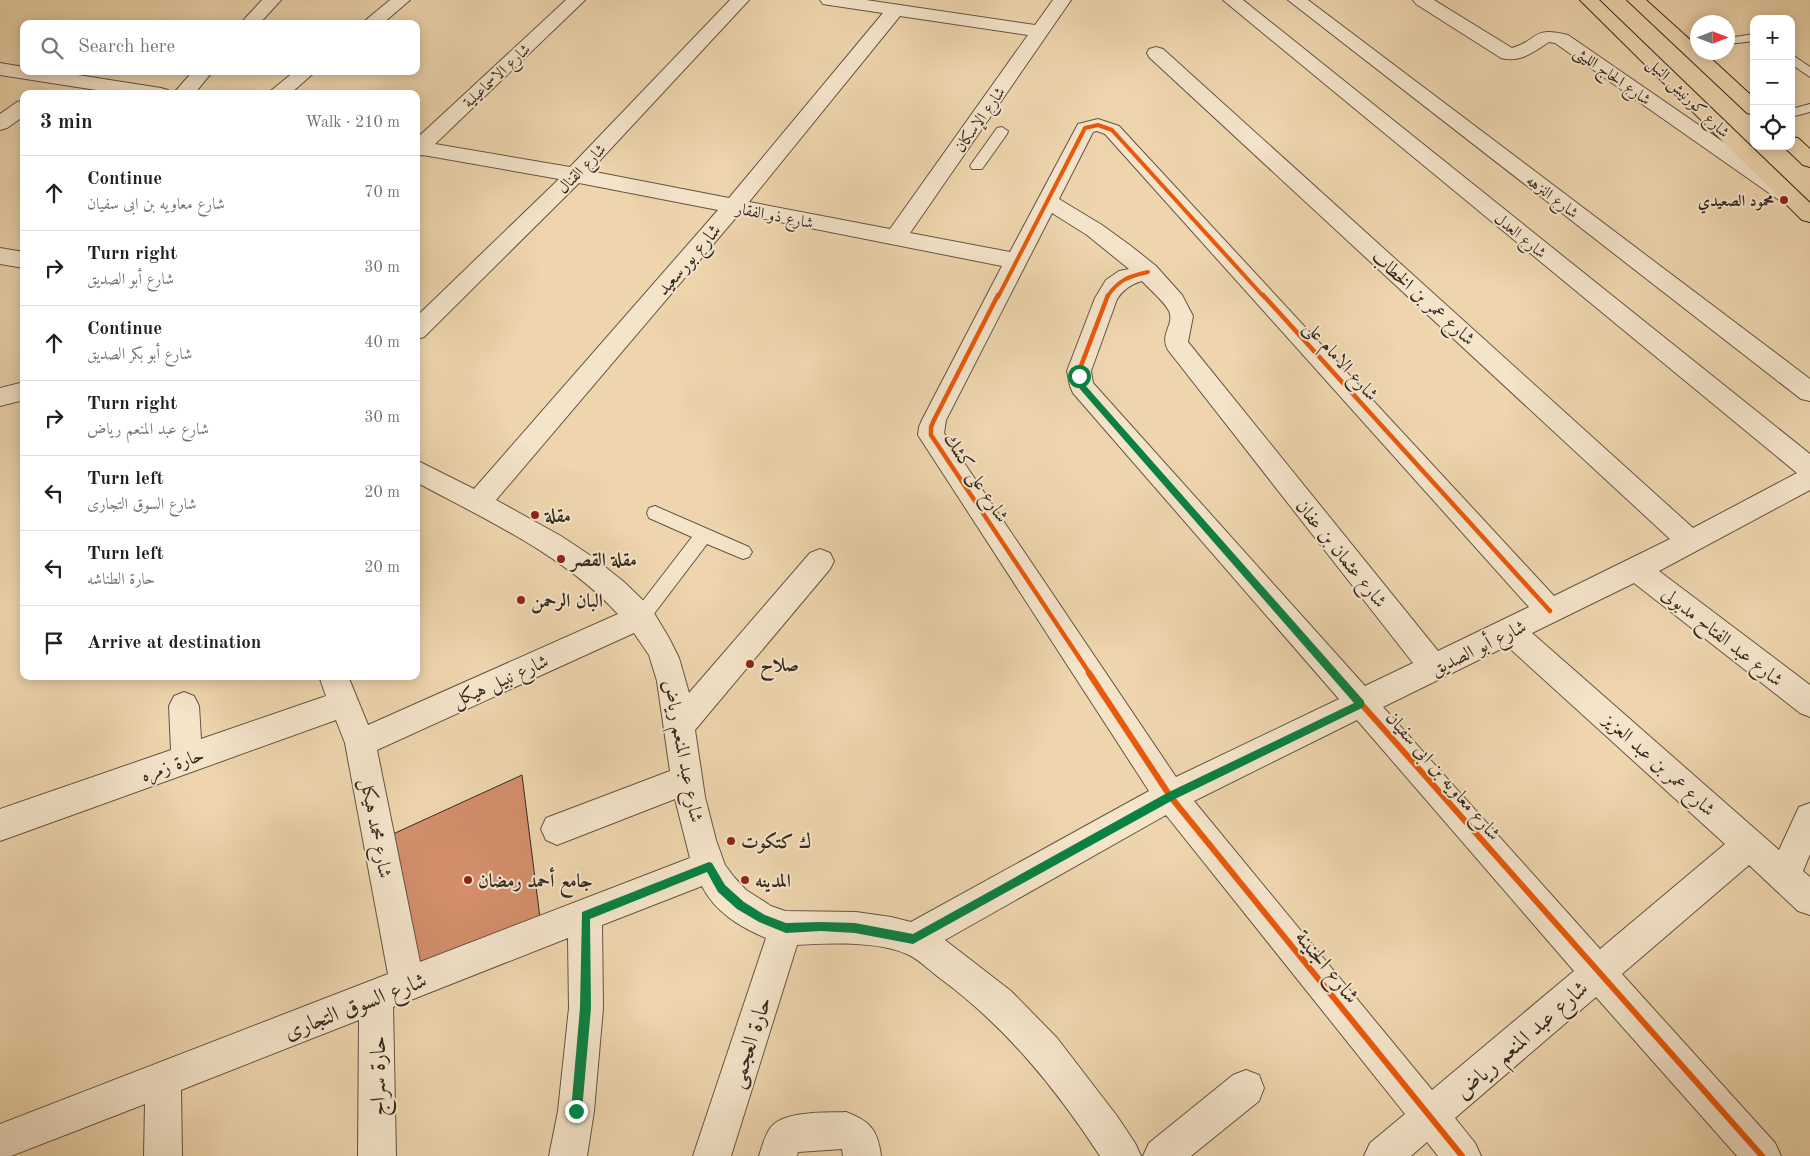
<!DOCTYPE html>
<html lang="en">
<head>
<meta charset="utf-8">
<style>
	body { margin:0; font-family:"Old Standard TT",Amiri,serif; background:#f2f2f2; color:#202124 }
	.controls { position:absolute; right:15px; top:15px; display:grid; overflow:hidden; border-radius:10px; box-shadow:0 2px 12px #0003 }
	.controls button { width:45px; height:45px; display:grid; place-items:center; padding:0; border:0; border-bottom:1px solid #e0e0e0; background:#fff; color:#202124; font:25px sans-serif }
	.compass { position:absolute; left:1690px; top:15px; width:45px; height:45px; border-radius:50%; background:#fff; box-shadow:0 2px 12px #0003; rotate:90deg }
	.stop { position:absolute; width:15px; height:15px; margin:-11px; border:4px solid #0b8043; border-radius:50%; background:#fff }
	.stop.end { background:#0b8043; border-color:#fff; box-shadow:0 1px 5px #0008 }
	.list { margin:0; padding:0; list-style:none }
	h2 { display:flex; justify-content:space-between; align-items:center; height:65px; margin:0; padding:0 20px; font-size:21px }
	h2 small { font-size:16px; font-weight:400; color:#757577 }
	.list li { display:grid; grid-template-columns:32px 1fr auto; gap:15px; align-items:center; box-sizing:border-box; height:75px; padding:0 20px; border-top:1px solid #e0e0e0 }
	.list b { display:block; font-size:19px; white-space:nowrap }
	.list p { margin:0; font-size:16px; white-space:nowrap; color:#757577 }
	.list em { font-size:16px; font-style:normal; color:#757577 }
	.icon { flex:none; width:28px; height:28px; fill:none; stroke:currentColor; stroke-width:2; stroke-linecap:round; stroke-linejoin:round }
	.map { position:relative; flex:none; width:1810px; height:1156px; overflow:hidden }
	.search { position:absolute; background:#fff; box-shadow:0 2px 12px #0003; left:20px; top:20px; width:400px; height:55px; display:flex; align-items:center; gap:12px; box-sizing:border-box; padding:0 18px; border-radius:10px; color:#757577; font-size:19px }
	.panel { position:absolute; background:#fff; box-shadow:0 2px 12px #0003; left:20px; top:90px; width:400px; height:590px; border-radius:10px }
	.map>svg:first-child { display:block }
</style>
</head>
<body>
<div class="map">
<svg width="1810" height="1156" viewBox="0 0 1810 1156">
	<rect width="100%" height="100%" fill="#eed5ad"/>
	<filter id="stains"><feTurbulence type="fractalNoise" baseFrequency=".004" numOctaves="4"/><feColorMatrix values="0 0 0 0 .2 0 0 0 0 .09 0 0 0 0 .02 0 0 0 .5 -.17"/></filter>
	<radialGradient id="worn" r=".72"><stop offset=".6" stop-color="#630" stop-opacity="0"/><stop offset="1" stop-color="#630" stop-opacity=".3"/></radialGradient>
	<!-- building -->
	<polygon fill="#d48e6c" stroke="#352a21" points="522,775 541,926 417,971 393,834"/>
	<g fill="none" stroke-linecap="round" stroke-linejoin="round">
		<!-- service casing -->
		<g stroke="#635544" stroke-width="2">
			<g id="service">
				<polygon points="1754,34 1754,41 1728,44 1728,38"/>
				<polygon points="1791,54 1810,67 1810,77 1791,64"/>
				<polygon points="1810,104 1810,112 1791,117 1791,109"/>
				<polygon points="1002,127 1008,131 1007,134 982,169 972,169 970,166 972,163 997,128"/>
				<polygon points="655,506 749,547 752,552 749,557 743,559 707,544 647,623 641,625 635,623 632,617 635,611 692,537 649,518 647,513 649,508"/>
			</g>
		</g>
		<!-- minor casing -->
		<g stroke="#635544" stroke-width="2">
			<g id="minor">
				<polygon points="262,0 281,0 259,24 240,24"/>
				<polygon points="390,0 410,0 382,24 361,24"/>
				<path d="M566,0H585L435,144L570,167L730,0H749L590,171L729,198L883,13L829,5L823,4L820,0H866L1035,25L1053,0H1071L910,233L1010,252L1078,124L1098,119L1119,126L1554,596L1670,539L1149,57L1147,53L1149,49L1156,47L1163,49L1693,528L1797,473L1223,0H1243L1810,454V490L1659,571L1810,685V717L1800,713L1634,583L1532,633L1779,850L1799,807L1810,803V854L1803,871L1810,877V915L1798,911L1749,865L1622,974L1775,1143L1781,1156H1737L1596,997L1455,1118L1475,1143L1481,1156H1438L1427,1142L1411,1156H1364L1370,1143L1405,1114L1166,815L945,940L1011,991L1057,1038L1117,1116L1135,1143L1141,1156H1100C1056,1089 1006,1027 941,979C930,971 919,959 907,954C877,941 829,943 797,945L731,1156H693L766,938C740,927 715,912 702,886L602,925L603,1008L594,1111L587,1156H549L558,1111L569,1008L568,938L393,1007L396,1156H358L359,1020L181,1090L182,1156H144L145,1104L11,1156H0V1124L388,974L345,743L336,720L0,841V809L171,750L169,706L174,696L184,692L194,696L199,706L201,739L326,696L319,676H348L368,725L618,614C563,554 486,520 416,482V460L474,489L718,210L579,183L424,337L416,339V317L559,179L423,155L416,156V139ZM900,16L1028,35L890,229L749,202ZM1097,131L1105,134L1529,607L1438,651L1188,342L1193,316L1182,295L1156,266L1131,246L1102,225L1059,199L1093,132ZM1052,213L1087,235L1129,269L1119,271L1106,280L1095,298L1067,371L1070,386L1073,393L1339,699L1176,777L944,433L946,420ZM739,214L1002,266L922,420L919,427L918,435L1149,791L911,922L891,917L856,912L785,911L771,906L746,890L734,877L725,865L716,840L705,797L695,730L830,569L834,561L830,553L820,549L810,553L689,693L679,658L669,638L651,608L624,582L594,558L561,536L496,500ZM1142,281C1150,290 1164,301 1169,311C1175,325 1159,334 1168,350L1413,663L1365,686L1093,383L1091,371L1117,299C1123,290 1131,284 1142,281ZM634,633L649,655L657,681L670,771L546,818L541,829L546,840L557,845L675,799L690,858L420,962L377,750ZM1507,646L1725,844L1600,949L1383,707ZM1357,720L1574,971L1432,1090L1194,801Z"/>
				<polygon points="1288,0 1308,0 1810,379 1810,401 1801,399"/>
				<path d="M1413,0H1434L1512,48C1540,40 1530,26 1568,35L1793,190L1797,195L1793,200L1786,202L1779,200L1555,43L1549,42C1533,52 1521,63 1501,58L1416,4Z"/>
				<polygon points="0,63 24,67 24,71 52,71 161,88 168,90 171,94 122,94 0,75"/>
				<polygon points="193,71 213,71 194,94 173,94"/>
				<polygon points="295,71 316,71 290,94 267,94"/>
				<polygon points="24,100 24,116 7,128 0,130 0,114 17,102"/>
				<polygon points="0,248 24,252 24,268 0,264"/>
				<polygon points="24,382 24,400 0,406 0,388"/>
				<polygon points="1246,1070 1259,1075 1264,1088 1259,1101 1191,1156 1143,1156 1149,1143 1233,1075"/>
				<path d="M846,1112C870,1121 878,1130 881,1156H843L842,1149L798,1152L797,1156H759C762,1147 764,1138 769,1130C780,1110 825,1113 846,1112Z"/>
			</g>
		</g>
		<!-- primary casing -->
		<g stroke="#352a21" stroke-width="2">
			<g id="primary">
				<polygon points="1580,0 1599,0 1810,203 1810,222 1802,220"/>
				<polygon points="1627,0 1646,0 1698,47 1698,52 1704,52 1754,98 1754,115 1747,113"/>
				<polygon points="1791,137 1798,138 1810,149 1810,167 1803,165 1783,146 1791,146"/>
			</g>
		</g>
		<!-- service -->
		<use href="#service" fill="#f4e4ca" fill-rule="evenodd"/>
		<!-- minor -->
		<use href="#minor" fill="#f4e4ca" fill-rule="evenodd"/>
		<!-- primary -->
		<use href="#primary" fill="#eed5ad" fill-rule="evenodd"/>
		<!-- cycleway-far2 casing -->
		<g stroke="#f4e4ca" stroke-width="6">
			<g id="cycleway-far2">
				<polyline points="998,297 1085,128 1098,125 1112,130 1264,297"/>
				<path d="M1107,297C1118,280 1129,276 1148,272"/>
			</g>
		</g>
		<!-- cycleway-far1 casing -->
		<g stroke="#f4e4ca" stroke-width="8">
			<g id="cycleway-far1">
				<polyline points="998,295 934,420 931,427 931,435 1090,674"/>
				<polyline points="1108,295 1079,371 1082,386 1336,674"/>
				<polyline points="1263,295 1550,611"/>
			</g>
		</g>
		<!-- cycleway casing -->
		<g stroke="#f4e4ca" stroke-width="9">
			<g id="cycleway">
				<polyline points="1089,673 1170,796 1462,1156"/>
				<polyline points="1334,673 1762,1156"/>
			</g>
		</g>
		<!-- cycleway-far2 -->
		<use href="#cycleway-far2" stroke="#e8590c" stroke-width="4"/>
		<!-- cycleway-far1 -->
		<use href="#cycleway-far1" stroke="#e8590c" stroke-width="4.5"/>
		<!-- cycleway -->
		<use href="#cycleway" stroke="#e8590c" stroke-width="6"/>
	</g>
	<!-- route -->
	<polygon fill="#0b8043" points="1079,373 1082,376 1085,385 1364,701 1364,707 1173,800 913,944 855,933 821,931 786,933 759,922 737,909 718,892 707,872 590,919 591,1008 582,1111 580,1115 576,1116 572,1115 571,1111 580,1008 582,912 709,862 712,863 725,885 744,902 765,915 786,923 821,922 855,923 913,934 1167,793 1354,703 1079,388 1075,376"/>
	<!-- markers -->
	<g fill="#8f2418" stroke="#f4e4ca" stroke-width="2">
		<circle cx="1784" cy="200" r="5"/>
		<circle cx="535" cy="515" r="5"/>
		<circle cx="561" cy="559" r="5"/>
		<circle cx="521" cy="600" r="5"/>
		<circle cx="750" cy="664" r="5"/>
		<circle cx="731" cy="841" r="5"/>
		<circle cx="468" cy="880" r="5"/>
		<circle cx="745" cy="880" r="5"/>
	</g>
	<g text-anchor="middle" stroke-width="4" stroke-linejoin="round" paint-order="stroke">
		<!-- far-street labels -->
		<g font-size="16" fill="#352a21" stroke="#f4e4ca">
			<text transform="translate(496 75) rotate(-43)" y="6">شارع الاسماعيلية</text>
			<text transform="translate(1613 75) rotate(35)" y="6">شارع الحاج الليثى</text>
			<text transform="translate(1689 97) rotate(44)" y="6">شارع كورنيش النيل</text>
			<text transform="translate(979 119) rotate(-55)" y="6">شارع الإسكان</text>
			<text transform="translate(581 168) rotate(-46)" y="6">شارع القنال</text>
			<text transform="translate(1553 196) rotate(37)" y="6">شارع النزهه</text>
			<text transform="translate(775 215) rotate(11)" y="6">شارع ذو الفقار</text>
			<text transform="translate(1521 235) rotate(39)" y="6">شارع العدل</text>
		</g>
		<!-- far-poi labels -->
		<g font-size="16" font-weight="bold" fill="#352a21" stroke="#f4e4ca" text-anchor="end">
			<text x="1774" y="206">محمود الصعيدي</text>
		</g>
		<!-- street labels -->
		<g font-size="19" fill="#352a21" stroke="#f4e4ca">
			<text transform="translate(688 259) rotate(-49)" y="7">شارع بورسعيد</text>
			<text transform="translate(1424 297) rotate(42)" y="7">شارع عمر بن الخطاب</text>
			<text transform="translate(1342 360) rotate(48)" y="7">شارع الامام على</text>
			<text transform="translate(977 477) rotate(57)" y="7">شارع على كشك</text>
			<text transform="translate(1342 553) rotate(51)" y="7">شارع عثمان بن عفان</text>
			<text transform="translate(1723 636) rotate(38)" y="7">شارع عبد الفتاح مدبولى</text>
			<text transform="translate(1478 647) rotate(-26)" y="7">شارع أبو الصديق</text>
			<text transform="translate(500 680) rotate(-24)" y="7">شارع نبيل هيكل</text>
			<text transform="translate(684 751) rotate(79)" y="7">شارع عبد المنعم رياض</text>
			<text transform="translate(172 764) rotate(-20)" y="7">حارة زمره</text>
			<text transform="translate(1660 764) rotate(42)" y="7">شارع عمر بن عبد العزيز</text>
			<text transform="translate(1444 775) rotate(49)" y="7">شارع معاويه بن ابى سفيان</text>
			<text transform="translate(377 828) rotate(79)" y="7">شارع محمد هيكل</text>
		</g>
		<!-- poi labels -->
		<g font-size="19" font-weight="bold" fill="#352a21" stroke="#f4e4ca" text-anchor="start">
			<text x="545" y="522">مقلة</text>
			<text x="571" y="566">مقلة القصر</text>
			<text x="531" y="607">البان الرحمن</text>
			<text x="760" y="671">صلاح</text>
			<text x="741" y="848">ك كتكوت</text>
			<text x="478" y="887">جامع أحمد رمضان</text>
			<text x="755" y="887">المدينه</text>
		</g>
		<!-- near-street labels -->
		<g font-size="22" fill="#352a21" stroke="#f4e4ca">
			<text transform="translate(1328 966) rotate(51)" y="8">شارع الجنينة</text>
			<text transform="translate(355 1005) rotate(-21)" y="8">شارع السوق التجارى</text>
			<text transform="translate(1521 1039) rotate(-41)" y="8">شارع عبد المنعم رياض</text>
			<text transform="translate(749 1042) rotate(-72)" y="8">حارة العجمى</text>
			<text transform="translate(377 1076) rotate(-90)" y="8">حارة سراج</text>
		</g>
	</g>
	<rect width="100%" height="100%" filter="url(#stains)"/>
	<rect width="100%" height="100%" fill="url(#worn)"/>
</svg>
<div class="controls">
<button>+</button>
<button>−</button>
<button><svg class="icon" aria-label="locate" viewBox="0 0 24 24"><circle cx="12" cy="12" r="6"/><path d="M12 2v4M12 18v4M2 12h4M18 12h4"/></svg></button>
</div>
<svg class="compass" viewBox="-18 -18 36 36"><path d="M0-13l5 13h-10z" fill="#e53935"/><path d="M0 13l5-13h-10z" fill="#757577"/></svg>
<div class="stop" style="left:1079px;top:376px"></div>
<div class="stop end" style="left:576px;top:1111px"></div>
<div class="search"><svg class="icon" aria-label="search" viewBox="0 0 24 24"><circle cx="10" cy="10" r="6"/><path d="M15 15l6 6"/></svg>Search here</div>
<section class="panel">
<h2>3 min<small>Walk · 210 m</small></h2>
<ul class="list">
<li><svg class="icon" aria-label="ahead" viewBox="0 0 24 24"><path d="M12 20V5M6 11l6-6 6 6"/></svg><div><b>Continue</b><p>شارع معاويه بن ابى سفيان</p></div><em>70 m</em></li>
<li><svg class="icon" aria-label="right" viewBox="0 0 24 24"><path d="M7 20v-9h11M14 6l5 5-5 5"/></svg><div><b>Turn right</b><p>شارع أبو الصديق</p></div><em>30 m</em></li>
<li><svg class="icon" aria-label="ahead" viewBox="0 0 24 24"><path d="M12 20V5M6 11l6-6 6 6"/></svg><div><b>Continue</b><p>شارع أبو بكر الصديق</p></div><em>40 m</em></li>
<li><svg class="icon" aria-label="right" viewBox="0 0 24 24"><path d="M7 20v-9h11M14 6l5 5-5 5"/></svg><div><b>Turn right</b><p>شارع عبد المنعم رياض</p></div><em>30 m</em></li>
<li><svg class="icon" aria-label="left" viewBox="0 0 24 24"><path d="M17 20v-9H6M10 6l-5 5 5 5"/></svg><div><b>Turn left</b><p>شارع السوق التجارى</p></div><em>20 m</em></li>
<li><svg class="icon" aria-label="left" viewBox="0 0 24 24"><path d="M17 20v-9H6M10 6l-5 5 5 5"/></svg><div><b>Turn left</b><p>حارة الطناشه</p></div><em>20 m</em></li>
<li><svg class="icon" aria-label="arrive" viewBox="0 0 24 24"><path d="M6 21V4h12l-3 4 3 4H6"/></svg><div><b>Arrive at destination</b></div></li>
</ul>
</section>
</div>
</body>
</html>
